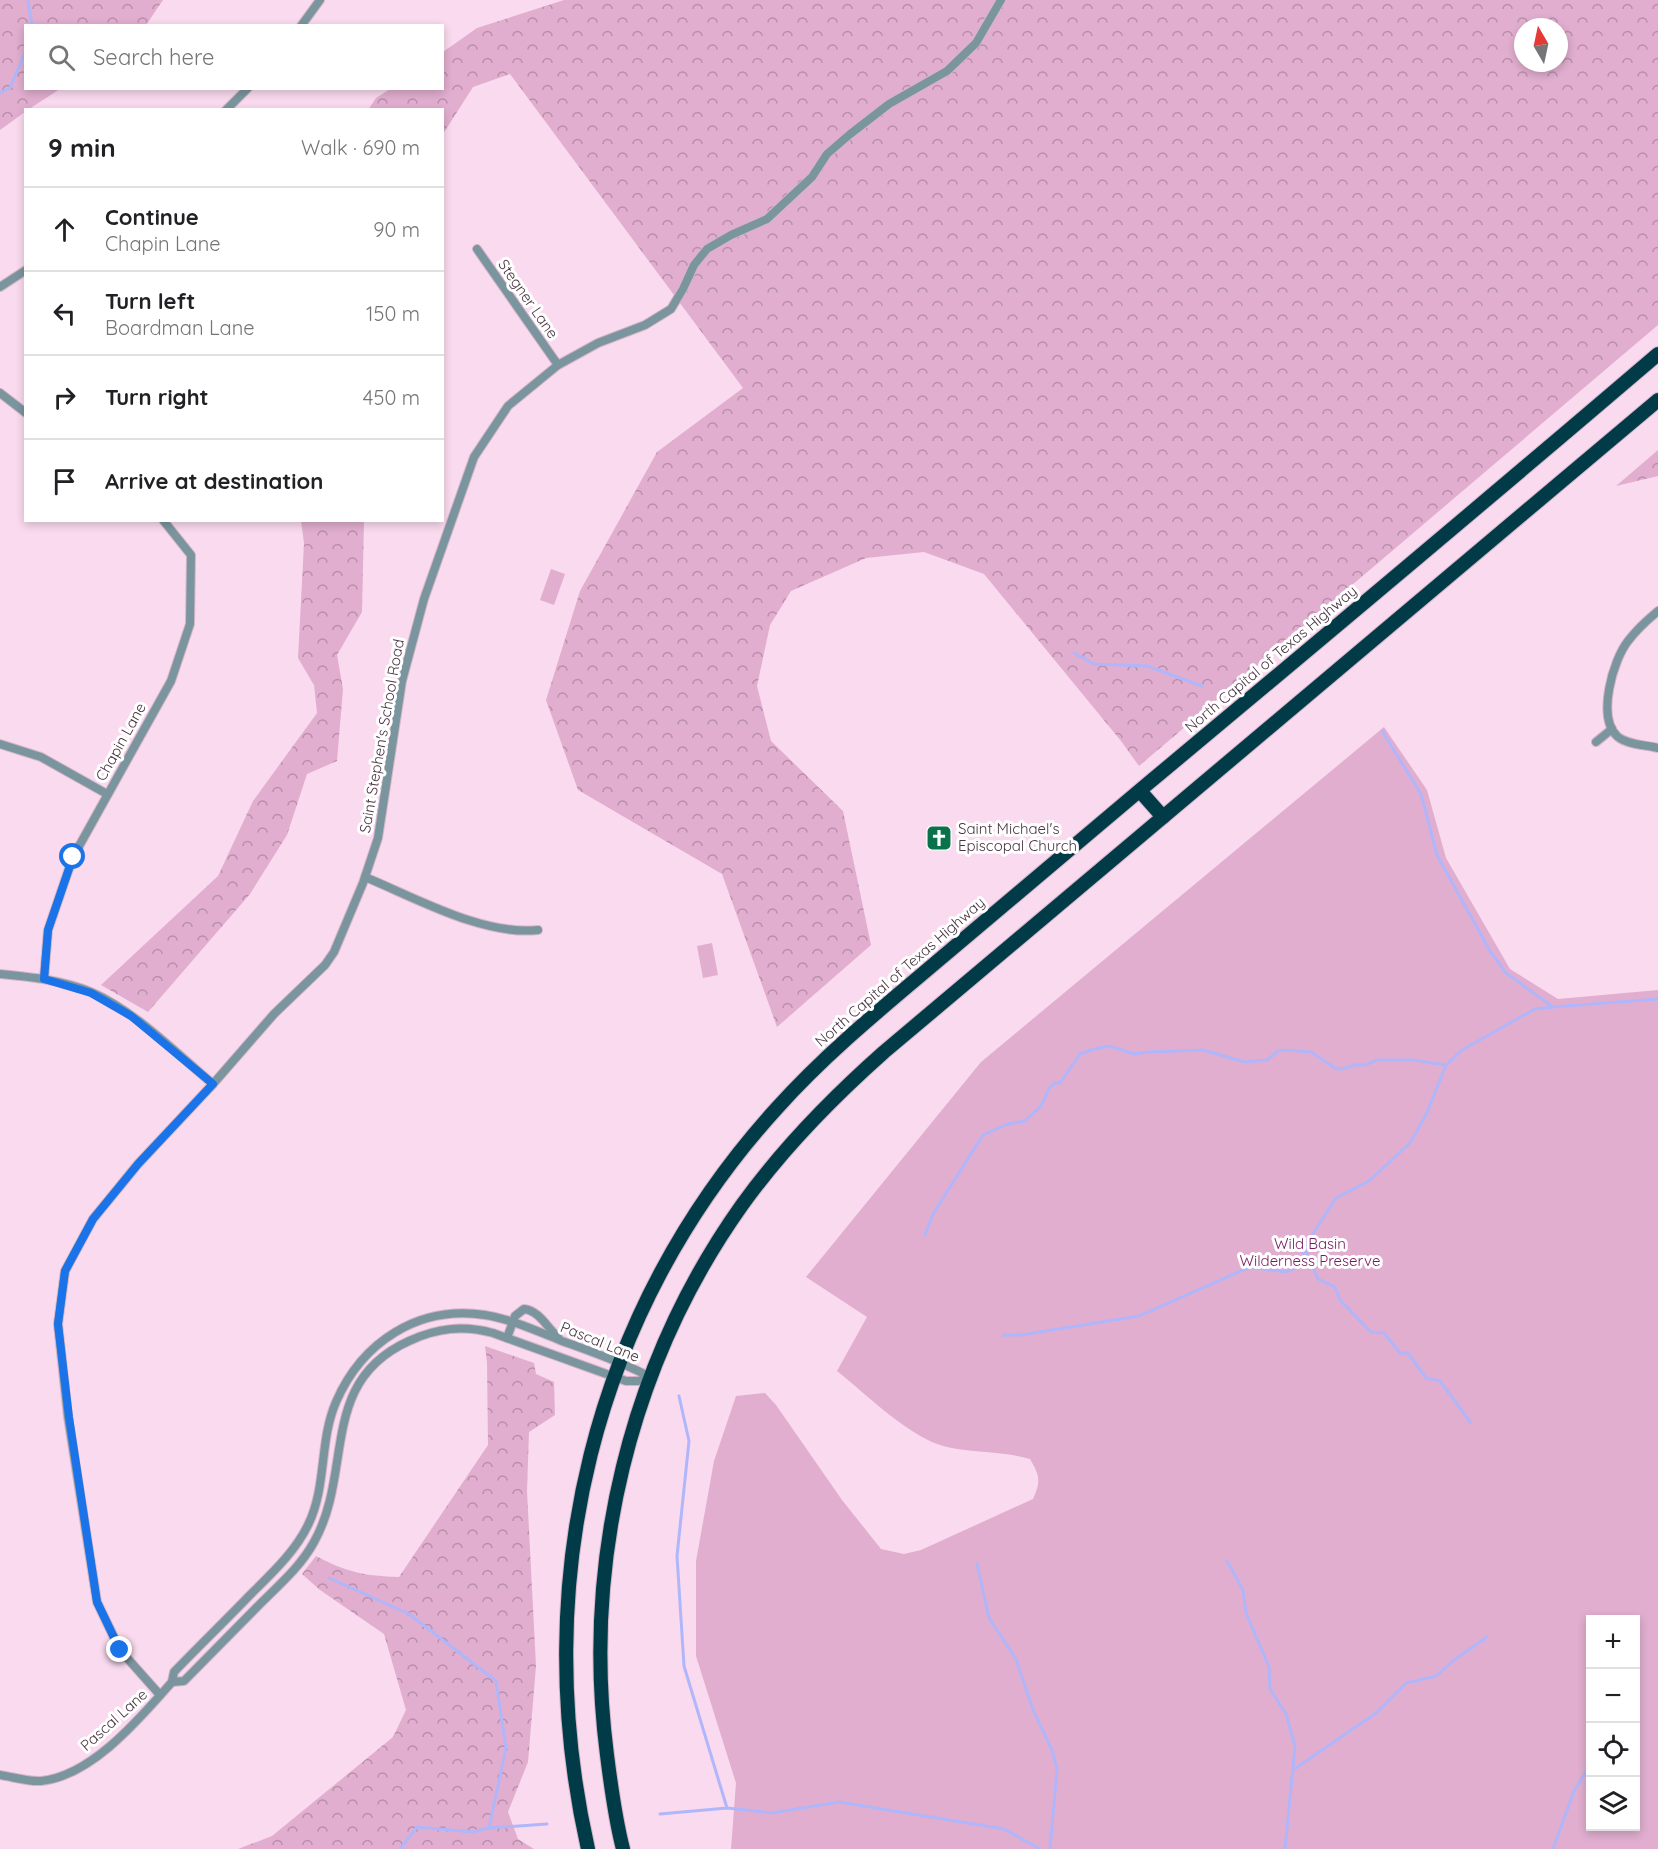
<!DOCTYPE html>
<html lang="en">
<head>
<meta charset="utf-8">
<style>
	body { margin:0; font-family:Quicksand,sans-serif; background:#f2f2f2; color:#202124 }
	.controls { position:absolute; right:18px; bottom:18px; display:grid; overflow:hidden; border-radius:0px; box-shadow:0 3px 9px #0003 }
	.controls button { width:54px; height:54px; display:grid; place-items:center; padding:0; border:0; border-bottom:2px solid #e0e0e0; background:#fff; color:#202124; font:30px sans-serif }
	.compass { position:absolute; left:1514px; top:18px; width:54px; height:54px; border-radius:50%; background:#fff; box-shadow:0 3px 9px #0003; rotate:351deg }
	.stop { position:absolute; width:18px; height:18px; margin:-14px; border:4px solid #1a73e8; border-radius:50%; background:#fff }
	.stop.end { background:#1a73e8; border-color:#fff; box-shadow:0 2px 6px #0008 }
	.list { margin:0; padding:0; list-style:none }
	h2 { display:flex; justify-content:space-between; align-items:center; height:78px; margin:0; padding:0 24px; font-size:26px }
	h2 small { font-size:20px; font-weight:400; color:#757577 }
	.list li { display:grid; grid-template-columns:39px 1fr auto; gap:18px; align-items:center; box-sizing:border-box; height:84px; padding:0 24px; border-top:2px solid #e0e0e0 }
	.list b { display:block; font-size:22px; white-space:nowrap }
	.list p { margin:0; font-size:20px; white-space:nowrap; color:#757577 }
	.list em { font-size:20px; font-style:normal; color:#757577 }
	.icon { flex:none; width:33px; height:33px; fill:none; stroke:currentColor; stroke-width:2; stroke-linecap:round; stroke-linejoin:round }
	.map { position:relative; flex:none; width:1658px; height:1849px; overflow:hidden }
	.search { position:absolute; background:#fff; box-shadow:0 3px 9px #0003; left:24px; top:24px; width:420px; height:66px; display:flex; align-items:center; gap:15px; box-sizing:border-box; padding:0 21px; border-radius:0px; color:#757577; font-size:22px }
	.panel { position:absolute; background:#fff; box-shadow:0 3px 9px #0003; left:24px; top:108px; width:420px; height:414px; border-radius:0px }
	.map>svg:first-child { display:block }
</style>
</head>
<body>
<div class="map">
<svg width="1658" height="1849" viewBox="0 0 1658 1849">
	<defs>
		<pattern id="forest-crowns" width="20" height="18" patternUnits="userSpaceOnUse" patternTransform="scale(1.5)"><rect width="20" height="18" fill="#e1aecf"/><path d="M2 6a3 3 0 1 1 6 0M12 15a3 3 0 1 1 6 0" fill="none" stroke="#b88eaa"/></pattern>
	</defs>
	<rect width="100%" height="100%" fill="#fadaee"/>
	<!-- forest -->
	<g fill="url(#forest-crowns)" fill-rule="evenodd">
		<polygon points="0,0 163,0 146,25 26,26 26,88 60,89 29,109 26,110 25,112 0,130"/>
		<path d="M564,0H1658V325L1139,766L1121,741L984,574L924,552L866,558L791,591L770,625L757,686L771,741L843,811L871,945L777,1027L722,874L578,790L546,700L580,591L657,452L743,388L510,74L473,87L443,134L442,110H368L376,98L390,89L442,88L443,52L477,28ZM1523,27H1559V63H1523Z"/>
		<polygon points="1658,450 1658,476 1616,486"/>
		<polygon points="301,521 364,521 362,612 337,655 343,689 337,761 307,774 287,835 250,894 148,1012 101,985 218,876 253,801 317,713 314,685 298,658 304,543"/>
		<path d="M485,1346L534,1363L536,1374L554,1382L555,1415L529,1432L527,1491L536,1666L528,1762L508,1812L518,1839L534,1849H238L272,1836L393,1737L406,1710L384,1634L320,1590L302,1574L316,1556C346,1572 365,1576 399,1577L488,1445L487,1362Z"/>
	</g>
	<!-- green -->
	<g fill="#e1aecf" fill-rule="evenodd">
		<polygon points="551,569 565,574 554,605 540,600"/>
		<path d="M1384,727L1427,790L1446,858L1510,969L1558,999L1658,990V1849H731L736,1783L696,1656V1561L714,1461L736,1396L765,1393L776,1405L842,1500L881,1549L904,1554L921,1550L1033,1499C1041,1481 1040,1476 1030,1459C1003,1451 975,1453 947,1447C911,1439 866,1394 837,1371L867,1317L806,1277L981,1062ZM1590,1620H1636V1826H1590Z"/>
		<polygon points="712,943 718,975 703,978 697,946"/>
	</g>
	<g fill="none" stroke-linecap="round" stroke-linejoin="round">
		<!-- stream -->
		<g stroke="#b0b6fa" stroke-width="3">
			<polyline points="28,0 32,26"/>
			<polyline points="0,93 10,88 26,50"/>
			<polyline points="1074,653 1094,664 1147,666 1202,686"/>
			<polyline points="1382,731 1421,794 1437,855 1490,951 1506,973 1553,1007 1658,999"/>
			<polyline points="925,1235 933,1214 983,1135 1008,1124 1025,1121 1041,1106 1050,1087 1055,1083 1060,1083 1080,1054 1094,1049 1110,1046 1134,1054 1149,1052 1203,1050 1244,1062 1267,1060 1278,1051 1286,1050 1311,1052 1335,1068 1342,1069 1355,1065 1365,1065 1377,1060 1414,1060 1445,1065"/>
			<polyline points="1305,1249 1318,1279 1335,1287 1340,1300 1371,1332 1384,1333 1400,1353 1408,1353 1426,1378 1440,1381 1471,1423"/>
			<polyline points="1003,1335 1021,1335 1139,1316 1250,1267 1285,1272 1301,1266 1304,1248 1336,1198 1369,1181 1410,1143 1426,1115 1446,1065 1462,1050 1535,1009 1553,1007"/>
			<polyline points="679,1396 689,1441 677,1556 684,1666 727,1808 772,1813 839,1802 1004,1829 1040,1849"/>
			<polyline points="1227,1561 1243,1590 1246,1613 1269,1667 1270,1689 1286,1714 1295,1746 1285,1849"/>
			<polyline points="977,1564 989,1618 1016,1659 1033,1710 1052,1750 1057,1769 1050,1849"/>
			<polyline points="329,1578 409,1614 496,1681 506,1748 489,1828"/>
			<polyline points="1293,1770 1376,1713 1406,1683 1436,1676 1454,1660 1487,1637"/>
			<polyline points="660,1814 727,1808"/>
			<polyline points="400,1849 417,1827 473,1832 489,1828 547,1824"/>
			<polyline points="1553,1849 1574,1791 1590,1765"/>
		</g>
		<!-- street casing -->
		<g stroke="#d3b6c8" stroke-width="10">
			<g id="street">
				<polyline points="301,26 320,0"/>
				<polyline points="226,110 248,88"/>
				<polyline points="477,249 558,365"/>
				<polyline points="0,287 26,270"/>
				<polyline points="0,393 26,413"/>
				<path d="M1658,611C1647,620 1637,629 1628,641C1613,660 1596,718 1618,737C1628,745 1646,745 1658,748"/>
				<polyline points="1596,742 1612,729"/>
				<polyline points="0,744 41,757 107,794"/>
				<path d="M365,877C416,898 483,936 538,930"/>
				<path d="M0,974C31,977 62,980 91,992C135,1011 176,1053 213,1084"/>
				<polyline points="44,979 48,930 73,857 171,681 190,624 191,555 163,520"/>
				<path d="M507,1338L515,1316L524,1309C540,1311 547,1328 558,1337"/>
				<path d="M172,1682L184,1681C210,1655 235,1629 261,1603C280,1584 301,1566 314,1542C354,1471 318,1382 409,1341C437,1328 463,1325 493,1333L626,1381H638L650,1377"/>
				<polyline points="160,1695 120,1650 97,1602 68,1417 58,1324 65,1271 93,1219 138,1164 213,1084 274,1014 325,965 334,952 363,883 378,838 402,681 424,599 474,457 508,406 558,365 598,343 645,325 671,309 683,289 694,265 707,249 731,235 767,219 812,177 827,154 849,135 889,104 947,71 976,43 1001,0"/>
				<path d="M0,1775C13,1777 29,1782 41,1781C92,1776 140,1718 172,1682L174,1672C199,1646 225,1621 250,1595C271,1574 295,1552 308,1525C327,1487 319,1441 336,1402C362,1342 418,1305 485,1315C511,1319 537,1331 562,1341C592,1352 622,1362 650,1377"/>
			</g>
		</g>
		<!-- highway casing -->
		<g stroke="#d3b6c8" stroke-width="16">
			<g id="highway">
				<polyline points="1140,791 1163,817"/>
				<path d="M588,1849C528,1583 592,1311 777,1108C821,1059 871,1017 921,975C994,913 1067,852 1139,791C1313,646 1486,501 1658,354"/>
				<path d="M623,1849C615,1818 611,1787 607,1755C582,1563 629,1364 742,1205C783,1148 831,1099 884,1052L1658,400"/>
			</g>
		</g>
		<!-- street -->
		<use href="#street" stroke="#7b959e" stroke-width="8"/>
		<!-- highway -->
		<use href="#highway" stroke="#023b48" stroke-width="14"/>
	</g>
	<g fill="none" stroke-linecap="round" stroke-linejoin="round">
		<!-- route -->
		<polyline stroke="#1a73e8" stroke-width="8" points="73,857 48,930 44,979 91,993 131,1016 213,1084 138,1164 93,1219 65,1271 58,1324 69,1417 97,1602 120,1650"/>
	</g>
	<!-- icons -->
	<defs>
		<g id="church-square" transform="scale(1.35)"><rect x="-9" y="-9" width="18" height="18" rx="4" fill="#09724a" stroke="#fff"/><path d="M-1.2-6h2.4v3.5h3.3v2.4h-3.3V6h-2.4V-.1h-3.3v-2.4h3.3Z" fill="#fff"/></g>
	</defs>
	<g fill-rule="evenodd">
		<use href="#church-square" x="939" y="838"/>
	</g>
	<g text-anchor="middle" stroke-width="6" stroke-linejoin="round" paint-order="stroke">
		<!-- street labels -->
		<g font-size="15" fill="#493542" stroke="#fff">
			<text transform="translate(528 299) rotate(55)" y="5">Stegner Lane</text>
			<text transform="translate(1271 659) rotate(-40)" y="5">North Capital of Texas Highway</text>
			<text transform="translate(382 736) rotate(-80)" y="5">Saint Stephen's School Road</text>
			<text transform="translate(121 742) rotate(-61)" y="5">Chapin Lane</text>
			<text transform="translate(900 972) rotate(-41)" y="5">North Capital of Texas Highway</text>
			<text transform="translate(600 1342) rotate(22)" y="5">Pascal Lane</text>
			<text transform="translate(114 1720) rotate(-42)" y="5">Pascal Lane</text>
		</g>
		<!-- poi labels -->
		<g font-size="15" fill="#493542" stroke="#fff" text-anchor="start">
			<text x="958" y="834">Saint Michael's<tspan x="958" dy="17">Episcopal Church</tspan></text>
		</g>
		<!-- park labels -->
		<g font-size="15" fill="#781961" stroke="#fff">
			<text x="1310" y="1249">Wild Basin<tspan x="1310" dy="17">Wilderness Preserve</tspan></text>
		</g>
	</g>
</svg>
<div class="controls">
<button>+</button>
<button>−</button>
<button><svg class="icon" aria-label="locate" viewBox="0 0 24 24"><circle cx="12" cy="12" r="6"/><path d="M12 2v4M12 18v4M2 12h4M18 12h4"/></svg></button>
<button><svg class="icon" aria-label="layers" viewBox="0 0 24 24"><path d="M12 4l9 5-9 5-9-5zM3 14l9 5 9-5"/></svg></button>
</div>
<svg class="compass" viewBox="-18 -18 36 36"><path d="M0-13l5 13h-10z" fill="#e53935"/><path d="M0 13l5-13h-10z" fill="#757577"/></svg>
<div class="stop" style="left:73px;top:857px"></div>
<div class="stop end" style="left:120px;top:1650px"></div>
<div class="search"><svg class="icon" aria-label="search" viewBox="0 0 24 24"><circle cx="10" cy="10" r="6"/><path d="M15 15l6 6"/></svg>Search here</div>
<section class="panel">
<h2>9 min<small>Walk · 690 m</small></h2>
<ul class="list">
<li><svg class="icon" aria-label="ahead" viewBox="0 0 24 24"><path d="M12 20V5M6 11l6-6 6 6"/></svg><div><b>Continue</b><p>Chapin Lane</p></div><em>90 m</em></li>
<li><svg class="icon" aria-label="left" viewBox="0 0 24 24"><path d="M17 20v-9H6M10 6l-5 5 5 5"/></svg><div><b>Turn left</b><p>Boardman Lane</p></div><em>150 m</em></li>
<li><svg class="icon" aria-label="right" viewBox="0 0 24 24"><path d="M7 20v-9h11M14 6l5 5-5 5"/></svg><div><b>Turn right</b></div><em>450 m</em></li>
<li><svg class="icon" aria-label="arrive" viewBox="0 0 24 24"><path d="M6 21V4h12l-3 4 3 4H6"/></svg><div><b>Arrive at destination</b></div></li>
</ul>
</section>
</div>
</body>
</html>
